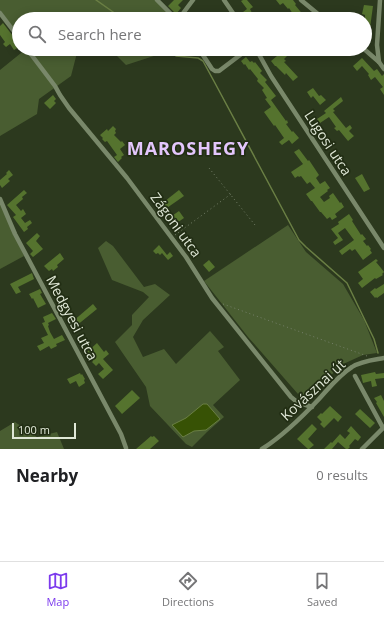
<!DOCTYPE html>
<html lang="en">
<head>
<meta charset="utf-8">
<style>
	body { margin:0; font-family:"Open Sans",sans-serif; background:#f6f6f6; color:#202124 }
	.scale { position:absolute; left:12px; bottom:10px; width:64px; box-sizing:border-box; padding-left:4px; border:2px solid #e0e8d7; border-top:0; font-size:11px; line-height:14px; white-space:nowrap; color:#e0e8d7; -webkit-text-stroke:3px #222e14; paint-order:stroke }
	.list { margin:0; padding:0; list-style:none }
	h2 { display:flex; justify-content:space-between; align-items:center; height:52px; margin:0; padding:0 16px; font-size:17px }
	h2 small { font-size:13px; font-weight:400; color:#757577 }
	.icon { flex:none; width:22px; height:22px; fill:none; stroke:currentColor; stroke-width:2; stroke-linecap:round; stroke-linejoin:round }
	.map { position:relative; flex:none; width:384px; height:449px; overflow:hidden }
	.search { position:absolute; background:#fff; box-shadow:0 2px 10px #0003; left:12px; right:12px; top:12px; height:44px; display:flex; align-items:center; gap:10px; box-sizing:border-box; padding:0 14px; border-radius:22px; color:#757577; font-size:15px }
	.sheet { height:112px; background:#fff }
	nav { display:flex; justify-content:space-around; align-items:center; box-sizing:border-box; height:56px; border-top:1px solid #e0e0e0; background:#fff; font-size:11px; color:#757577 }
	nav a { display:grid; justify-items:center; gap:2px }
	nav .on { color:#7c3aed }
	.map>svg:first-child { display:block }
</style>
</head>
<body>
<div class="map">
<svg width="384" height="449" viewBox="0 0 384 449">
	<rect width="100%" height="100%" fill="#2c391e"/>
	<!-- green -->
	<g fill="#495d31">
		<polygon points="0,0 155,0 174,19 19,19 19,35 0,10"/>
		<polygon points="26,49 78,49 71,76 39,99 37,114 0,136 0,70"/>
		<polygon points="110,49 163,49 160,54 126,65"/>
		<polygon points="0,204 24,256 0,269"/>
		<polygon points="288,225 306,252 343,284 364,320 377,353 363,355 341,365 305,402 248,337 204,281"/>
		<polygon points="106,241 113,246 144,287 155,284 170,295 143,320 133,337 143,357 164,349 176,364 210,331 224,347 218,351 240,380 213,405 224,417 207,432 192,447 186,444 150,406 146,387 115,342 132,325 132,315 149,297 143,292 112,280 98,248"/>
		<polygon points="15,422 37,437 57,432 64,449 0,449 0,431"/>
	</g>
	<!-- water -->
	<polygon fill="#375205" stroke="#6a7f44" points="203,404 207,404 220,419 206,430 194,431 183,437 172,425 186,418"/>
	<g fill="none" stroke-linecap="round" stroke-linejoin="round">
		<!-- stream -->
		<g stroke="#6a7f44" stroke-width="1.5">
			<polyline points="96,0 123,19"/>
			<polyline points="166,49 176,56 198,58 203,61 216,85 299,240 306,247 347,283 374,339 378,353"/>
		</g>
	</g>
	<!-- building -->
	<g fill="#55732e">
		<polygon points="174,0 183,0 178,5 181,8 176,14 168,6"/>
		<polygon points="243,0 247,0 253,7 250,9 252,13 244,19 242,19 239,15 247,9 241,1"/>
		<polygon points="276,0 293,0 296,4 295,5 305,17 308,14 312,19 295,19 292,15 293,14 289,8 288,9 283,3 280,5"/>
		<polygon points="364,5 373,6 370,28 365,28 365,15 362,14"/>
		<polygon points="3,23 16,40 19,42 19,47 14,50 10,44 6,47 3,44 5,42 0,35 0,26"/>
		<polygon points="283,51 287,56 284,59 286,61 284,62 298,77 293,81 286,73 285,75 276,66 275,66 271,61"/>
		<polygon points="246,57 250,62 252,61 254,63 255,62 262,71 260,73 267,80 265,82 276,96 271,100 286,121 287,120 288,123 286,124 292,132 293,131 299,138 292,144 289,140 282,145 279,142 284,138 275,125 274,126 264,112 271,107 265,99 267,98 262,90 264,88 257,81 258,79 250,69 249,70 245,64 244,65 241,61"/>
		<polygon points="362,58 374,71 377,69 382,76 384,74 384,95 380,89 383,87 375,77 371,80 368,75 369,74 362,66 357,71 353,66"/>
		<polygon points="313,88 319,96 321,95 326,100 320,105 313,96 311,98 307,92"/>
		<polygon points="53,95 56,99 54,101 56,103 50,109 44,103"/>
		<polygon points="341,97 343,101 333,109 335,111 333,112 346,128 350,125 352,128 349,131 354,136 348,141 339,130 337,131 334,128 336,127 329,117 320,123 317,119 326,113 324,111"/>
		<polygon points="113,126 116,129 115,131 116,133 114,135 121,142 122,141 125,145 120,149 124,155 121,157 122,158 118,162 114,157 117,155 107,141 105,142 102,139 103,138 100,135 107,129 108,131"/>
		<polygon points="299,149 308,161 309,160 319,175 316,178 320,184 325,181 330,188 327,190 328,191 320,197 324,202 330,198 329,196 333,193 340,203 341,202 344,207 335,214 337,217 332,220 330,217 327,219 321,212 320,212 312,201 311,201 306,194 315,188 310,182 307,184 301,176 299,177 298,176 295,178 291,172 303,164 294,152"/>
		<polygon points="9,170 13,175 8,179 10,181 2,188 0,185 0,180 7,174 6,173"/>
		<polygon points="362,174 370,189 364,192 355,178"/>
		<polygon points="24,190 27,193 22,197 23,199 16,205 21,211 23,209 26,214 21,218 25,223 30,220 32,223 27,227 28,229 24,232 13,217 16,215 7,205"/>
		<polygon points="179,190 184,196 164,210 160,205"/>
		<polygon points="179,211 184,218 174,225 169,218"/>
		<polygon points="349,214 353,220 352,221 361,235 362,234 366,239 363,241 367,246 368,245 371,249 370,250 372,253 363,260 355,249 352,251 350,249 342,255 339,251 354,240 345,228 338,233 343,240 335,245 333,242 338,238 331,229 339,224 338,222"/>
		<polygon points="37,233 40,236 36,241 43,249 33,257 30,254 33,251 26,243"/>
		<polygon points="159,245 167,255 170,252 173,256 168,260 162,253 160,255 158,253 156,254 153,251"/>
		<polygon points="60,253 64,259 57,265 58,267 53,271 52,269 49,271 44,266"/>
		<polygon points="376,259 378,261 376,262 381,268 384,272 382,274 383,275 376,279 375,278 362,288 358,283 363,279 358,272"/>
		<polygon points="209,260 215,267 209,272 203,265"/>
		<polygon points="32,273 34,279 18,287 21,292 16,294 10,284"/>
		<polygon points="384,284 384,293 377,298 376,297 375,298 370,292 375,288 376,289"/>
		<polygon points="40,289 42,293 40,294 46,304 38,308 33,298 32,299 29,294"/>
		<polygon points="93,304 97,309 76,326 72,322"/>
		<polygon points="52,313 56,319 48,323 49,325 48,326 50,332 54,339 62,335 65,340 56,344 57,346 51,349 49,346 40,351 37,346 44,343 41,338 48,335 42,323 45,322 43,317"/>
		<polygon points="97,343 104,352 106,350 109,354 103,359 113,370 103,379 98,374 104,369 99,363 96,366 92,362 93,361 86,353"/>
		<polygon points="375,372 376,374 384,373 384,378 375,379 377,386 372,387 371,381 363,383 361,375"/>
		<polygon points="80,373 81,375 82,374 85,379 84,380 85,383 79,387 76,381 70,384 67,379"/>
		<polygon points="132,390 140,398 122,414 115,406"/>
		<polygon points="381,395 384,401 384,417 376,403 377,402 374,398"/>
		<polygon points="330,406 342,417 338,422 334,418 324,428 320,424 322,422 317,417 321,413 322,414"/>
		<polygon points="360,409 375,423 370,428 355,414"/>
		<polygon points="312,424 317,429 308,439 314,445 309,449 308,449 297,439"/>
		<polygon points="351,426 361,437 358,441 355,439 349,446 350,447 348,449 346,449 338,442 332,449 324,449 331,442 332,443 340,434 345,439 350,433 347,431"/>
		<polygon points="151,436 152,437 154,436 159,441 150,449 136,449"/>
	</g>
	<g fill="none" stroke-linecap="round" stroke-linejoin="round">
		<!-- path -->
		<g stroke="#758069" stroke-width="1" stroke-dasharray="1 3" stroke-linecap="butt">
			<polyline points="209,168 255,225"/>
			<polyline points="175,235 231,194"/>
			<polyline points="223,304 367,356"/>
		</g>
		<!-- minor -->
		<g stroke="#79886a" stroke-width="4.5">
			<polyline points="157,0 176,19 178,18 181,16 193,0"/>
			<polyline points="224,0 237,19"/>
			<polyline points="301,0 324,19"/>
			<polyline points="0,13 19,38"/>
			<polyline points="27,49 55,86 60,95 69,108 127,178 186,257 212,298 291,397 297,402 312,407"/>
			<polyline points="199,49 212,69 215,71 219,71 248,49"/>
			<polyline points="256,49 271,76 384,248"/>
			<polyline points="364,49 379,62 384,69"/>
			<polyline points="379,62 377,45 380,0"/>
			<polyline points="0,199 15,234 121,434 126,448"/>
			<polyline points="355,376 383,428"/>
			<path d="M262,449C281,437 303,416 319,399C329,388 339,375 352,367C361,361 373,360 384,358"/>
			<polyline points="362,449 384,427"/>
		</g>
	</g>
	<g text-anchor="middle" stroke-width="3.5" stroke-linejoin="round" paint-order="stroke">
		<!-- street labels -->
		<g font-size="14" fill="#e0e8d7" stroke="#222e14">
			<text transform="translate(328 143) rotate(57)" y="5">Lugosi utca</text>
			<text transform="translate(176 225) rotate(54)" y="5">Zágoni utca</text>
			<text transform="translate(72 318) rotate(62)" y="5">Medgyesi utca</text>
			<text transform="translate(313 390) rotate(-43)" y="5">Kovásznai út</text>
		</g>
		<!-- district labels -->
		<g font-size="18" font-weight="bold" letter-spacing="1" fill="#e3c6fc" stroke="#222e14">
			<text x="188" y="155">MAROSHEGY</text>
		</g>
	</g>
</svg>
<div class="scale">100 m</div>
<div class="search"><svg class="icon" aria-label="search" viewBox="0 0 24 24"><circle cx="10" cy="10" r="6"/><path d="M15 15l6 6"/></svg>Search here</div>
</div>
<section class="sheet">
<h2>Nearby<small>0 results</small></h2>
<ul class="list">
</ul>
</section>
<nav>
<a class="on"><svg class="icon" aria-label="map" viewBox="0 0 24 24"><path d="M3 6l6-2 6 2 6-2v14l-6 2-6-2-6 2zM9 4v14M15 6v14"/></svg>Map</a>
<a><svg class="icon" aria-label="directions" viewBox="0 0 24 24"><path d="M12 3l9 9-9 9-9-9zM9 14v-3h6M13 9l2 2-2 2"/></svg>Directions</a>
<a><svg class="icon" aria-label="saved" viewBox="0 0 24 24"><path d="M7 4h10v16l-5-4-5 4z"/></svg>Saved</a>
</nav>
</body>
</html>
